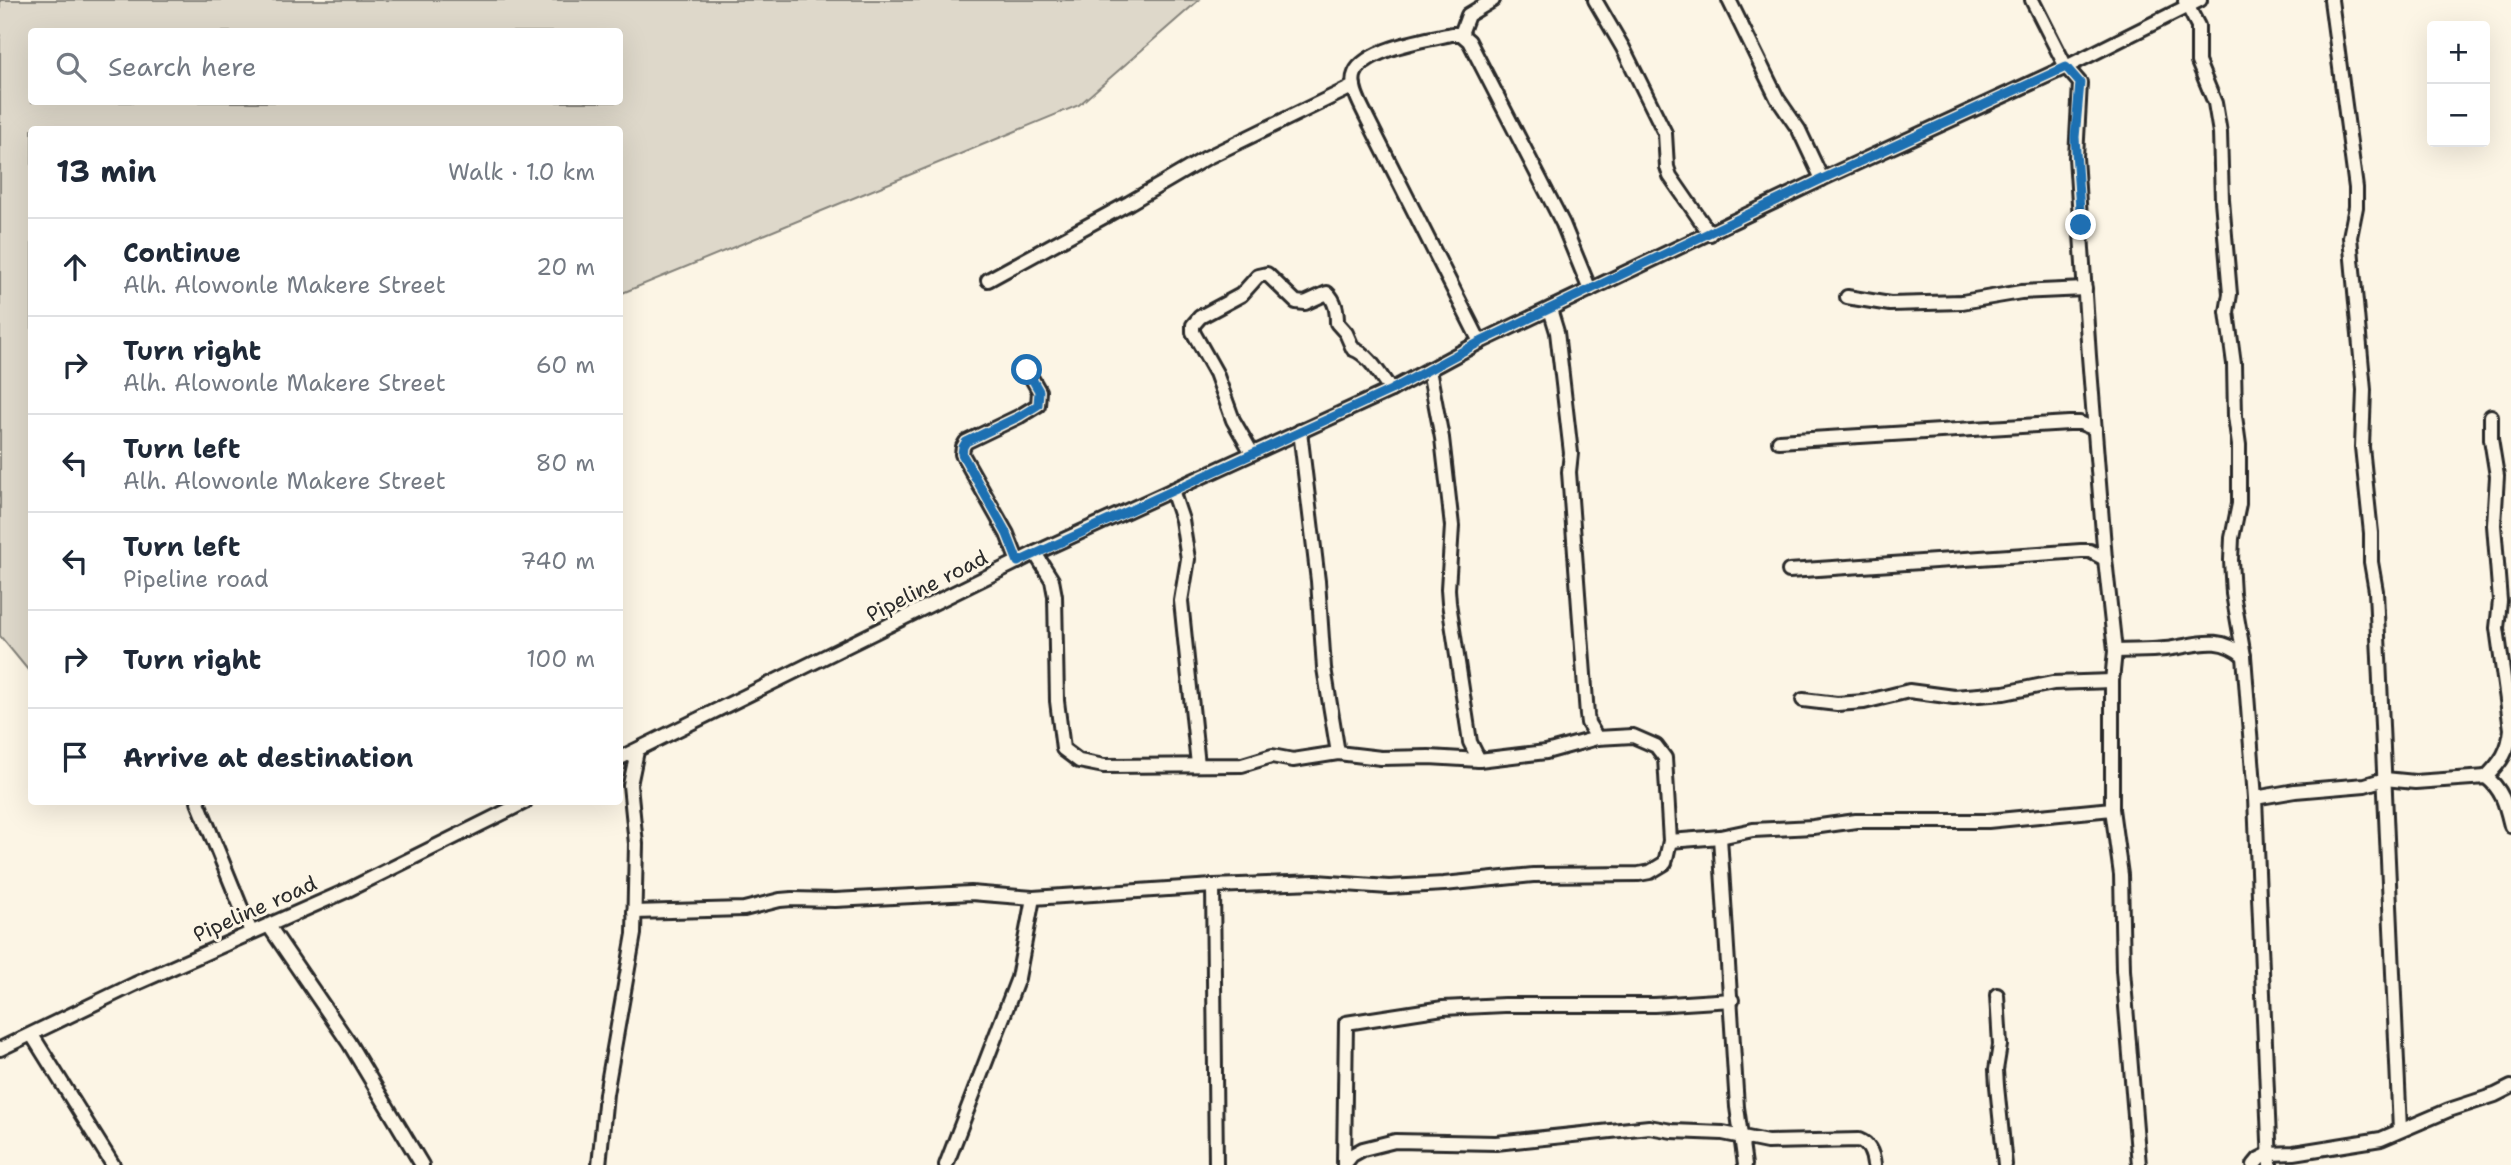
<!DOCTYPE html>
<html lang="en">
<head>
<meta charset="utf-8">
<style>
	body { margin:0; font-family:"Shantell Sans",sans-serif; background:#f6f6f7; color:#1f2937 }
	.controls { position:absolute; right:21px; top:21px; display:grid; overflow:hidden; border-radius:7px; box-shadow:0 7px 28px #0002 }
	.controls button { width:63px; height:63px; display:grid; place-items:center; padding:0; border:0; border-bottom:2px solid #e0e1e3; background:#fff; color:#1f2937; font:35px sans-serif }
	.stop { position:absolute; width:21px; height:21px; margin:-16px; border:5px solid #1f6fb2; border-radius:50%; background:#fff }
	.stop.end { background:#1f6fb2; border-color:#fff; box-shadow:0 2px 7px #0008 }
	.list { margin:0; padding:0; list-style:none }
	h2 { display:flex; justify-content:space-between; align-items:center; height:91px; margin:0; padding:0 28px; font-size:30px }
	h2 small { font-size:23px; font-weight:400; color:#747a83 }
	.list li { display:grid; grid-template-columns:46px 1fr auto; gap:21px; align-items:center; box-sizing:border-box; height:98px; padding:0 28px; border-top:2px solid #e0e1e3 }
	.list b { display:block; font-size:26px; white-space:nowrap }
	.list p { margin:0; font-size:23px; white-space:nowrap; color:#747a83 }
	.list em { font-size:23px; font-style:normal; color:#747a83 }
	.icon { flex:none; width:38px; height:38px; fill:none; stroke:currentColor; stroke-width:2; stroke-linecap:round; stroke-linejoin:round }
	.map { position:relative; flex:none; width:2511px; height:1165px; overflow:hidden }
	.search { position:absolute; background:#fff; box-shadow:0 7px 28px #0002; left:28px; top:28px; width:595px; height:77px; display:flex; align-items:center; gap:18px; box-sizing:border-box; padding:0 24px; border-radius:7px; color:#747a83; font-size:26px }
	.panel { position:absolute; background:#fff; box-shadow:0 7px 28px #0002; left:28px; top:126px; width:595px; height:679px; border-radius:7px }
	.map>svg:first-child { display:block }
</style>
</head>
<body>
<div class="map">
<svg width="2511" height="1165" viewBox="0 0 2511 1165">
	<rect width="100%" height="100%" fill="#fcf5e5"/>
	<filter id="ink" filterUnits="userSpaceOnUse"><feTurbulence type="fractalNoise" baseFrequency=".0143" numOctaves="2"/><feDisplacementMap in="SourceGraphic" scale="14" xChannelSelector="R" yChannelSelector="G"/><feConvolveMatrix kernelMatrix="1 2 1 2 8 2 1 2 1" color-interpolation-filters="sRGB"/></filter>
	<g filter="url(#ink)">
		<!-- green -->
		<path fill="#ded8ca" stroke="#84827a" stroke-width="2" fill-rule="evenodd" d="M0,0H1199L1079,105L620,294V130H32V668L28,670L0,636ZM32,32H620V102H32Z"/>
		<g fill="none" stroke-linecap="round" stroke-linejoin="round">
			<!-- minor casing -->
			<g stroke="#2b2b2b" stroke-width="18">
				<g id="minor">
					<polyline points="1595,0 1623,48 1665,133 1667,167 1670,176 1710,234"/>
					<polyline points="1729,0 1777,98 1799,130 1822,179"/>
					<polyline points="2032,0 2066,67 2080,83 2076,157 2089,356 2105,559 2115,651 2112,681 2112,809 2121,875 2123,970 2139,1165"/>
					<polyline points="2331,0 2356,188 2356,207 2350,237 2364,390 2362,447 2371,533 2371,562 2376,591 2400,1130"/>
					<polyline points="2185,1 2198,26 2198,62 2215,103 2220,133 2222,200 2230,294 2227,312 2234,364 2235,416 2239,445 2239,504 2232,538 2231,560 2233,594 2244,656 2255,798 2270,1165"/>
					<polyline points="1461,34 1468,15 1493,0"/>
					<polyline points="988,280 1129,203 1206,158 1354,86"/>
					<polyline points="1847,297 1890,304 1962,302 2021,292 2085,289"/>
					<polyline points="1550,309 1557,332 1571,453 1569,472 1587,715 1588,723 1597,738"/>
					<path d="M1480,342L1366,116C1361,105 1349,86 1355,73C1365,49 1428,39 1452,34H1461L1469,41L1563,224L1590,290"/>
					<polyline points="1429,370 1442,438 1452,526 1448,589 1449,603 1470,742 1479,760"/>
					<polyline points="1300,431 1318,581 1324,668 1338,753"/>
					<polyline points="1779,441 2069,423 2080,423 2095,429"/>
					<path d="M1252,453L1233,420L1216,373L1193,332V325L1200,317L1241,295L1258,276L1267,274L1296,302L1305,303L1327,293C1336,301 1337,312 1337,323L1346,333L1353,349C1369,354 1381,377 1391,390"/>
					<polyline points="1172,490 1182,520 1188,559 1181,601 1198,765"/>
					<polyline points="1018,562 1007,534 962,454 963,447 966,442 1020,416 1038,405 1039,391 1027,370"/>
					<polyline points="1789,571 2081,551 2090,551 2105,559"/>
					<path d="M2115,651C2132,650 2148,651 2165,649C2195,646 2218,633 2244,656"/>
					<polyline points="1803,700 1837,704 1864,702 1909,691 1954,697 2004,693 2053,683 2112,681"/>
					<polyline points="620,758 1035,553 1391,390 1480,342 1822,179 2066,67 2200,0"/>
					<path d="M2486,777C2501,762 2509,751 2511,729L2497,628L2500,601L2494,525L2497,476L2491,439V416"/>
					<path d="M2255,798L2295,791L2365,785L2385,779L2415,782L2486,777C2503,790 2506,806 2511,826"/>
					<polyline points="198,802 251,932"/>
					<polyline points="1720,837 1737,1107 1745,1165"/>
					<polyline points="1670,841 1720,837 1753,830 1813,827 1856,821 1988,821 2112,809"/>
					<polyline points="1213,886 1216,1165"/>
					<polyline points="634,912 744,909 780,900 792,899 835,900 971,893 1033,898 1213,886 1316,882 1389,887 1444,884 1533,875 1639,874 1650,872 1665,863 1670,841 1665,758 1656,746 1633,736 1597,738 1546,752 1479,760 1429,757 1381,758 1338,753 1293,760 1272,756 1242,765 1104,766 1079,761 1063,749 1057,701 1055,596 1052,580 1035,553"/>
					<polyline points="269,926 349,1043 422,1165"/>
					<polyline points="1997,995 2000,1045 1996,1070 1997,1086 2005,1165"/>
					<polyline points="32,1035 113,1165"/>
					<polyline points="0,1049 135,984 346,891 525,802"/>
					<polyline points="1344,1162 1346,1023 1443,1008 1504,1005 1654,1005 1732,1000"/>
					<polyline points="599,1165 606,1094 634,934 636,844 630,785 637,751"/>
					<polyline points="946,1165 1018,978 1033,898"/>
					<path d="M1344,1165L1352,1155L1363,1149L1395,1141L1496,1143L1649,1127L1672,1131L1723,1133L1767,1142L1859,1140C1869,1144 1873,1154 1874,1165"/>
					<polyline points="2254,1165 2259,1159 2269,1154 2294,1153 2381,1139 2449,1110 2495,1095 2511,1087"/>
				</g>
			</g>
			<!-- minor -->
			<use href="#minor" stroke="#fcf5e5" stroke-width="12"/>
		</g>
	</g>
	<g fill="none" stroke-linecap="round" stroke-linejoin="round" filter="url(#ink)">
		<!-- route -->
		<polyline stroke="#1f6fb2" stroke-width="9" points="1027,370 1039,391 1038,405 1020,416 966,442 963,447 962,454 1007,534 1018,562 1391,390 1480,342 1822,179 2066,67 2080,83 2075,137 2081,225"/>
	</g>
	<g text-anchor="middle" stroke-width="6" stroke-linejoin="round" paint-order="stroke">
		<!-- street labels -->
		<g font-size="21" fill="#2b2b2b" stroke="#fcf5e5">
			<text transform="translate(927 586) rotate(-27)" y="7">Pipeline road</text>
			<text transform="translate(255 909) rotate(-24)" y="7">Pipeline road</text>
		</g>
	</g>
</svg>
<div class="controls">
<button>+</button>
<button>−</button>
</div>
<div class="stop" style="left:1027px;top:370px"></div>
<div class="stop end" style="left:2081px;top:225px"></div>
<div class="search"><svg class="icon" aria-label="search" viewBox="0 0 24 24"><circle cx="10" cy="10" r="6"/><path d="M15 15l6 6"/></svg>Search here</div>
<section class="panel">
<h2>13 min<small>Walk · 1.0 km</small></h2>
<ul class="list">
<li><svg class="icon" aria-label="ahead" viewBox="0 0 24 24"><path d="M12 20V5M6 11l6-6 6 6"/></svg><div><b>Continue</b><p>Alh. Alowonle Makere Street</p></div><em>20 m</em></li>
<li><svg class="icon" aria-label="right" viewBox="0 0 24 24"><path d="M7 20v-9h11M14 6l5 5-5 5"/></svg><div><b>Turn right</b><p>Alh. Alowonle Makere Street</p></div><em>60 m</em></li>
<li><svg class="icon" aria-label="left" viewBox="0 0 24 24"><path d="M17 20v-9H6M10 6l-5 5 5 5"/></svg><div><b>Turn left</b><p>Alh. Alowonle Makere Street</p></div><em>80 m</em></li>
<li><svg class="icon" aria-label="left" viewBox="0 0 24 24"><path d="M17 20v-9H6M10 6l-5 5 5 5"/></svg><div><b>Turn left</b><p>Pipeline road</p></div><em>740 m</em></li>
<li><svg class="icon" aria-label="right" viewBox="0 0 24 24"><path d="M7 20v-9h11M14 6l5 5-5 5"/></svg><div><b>Turn right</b></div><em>100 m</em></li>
<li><svg class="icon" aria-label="arrive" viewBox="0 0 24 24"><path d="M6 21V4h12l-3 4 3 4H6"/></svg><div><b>Arrive at destination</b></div></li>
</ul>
</section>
</div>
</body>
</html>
